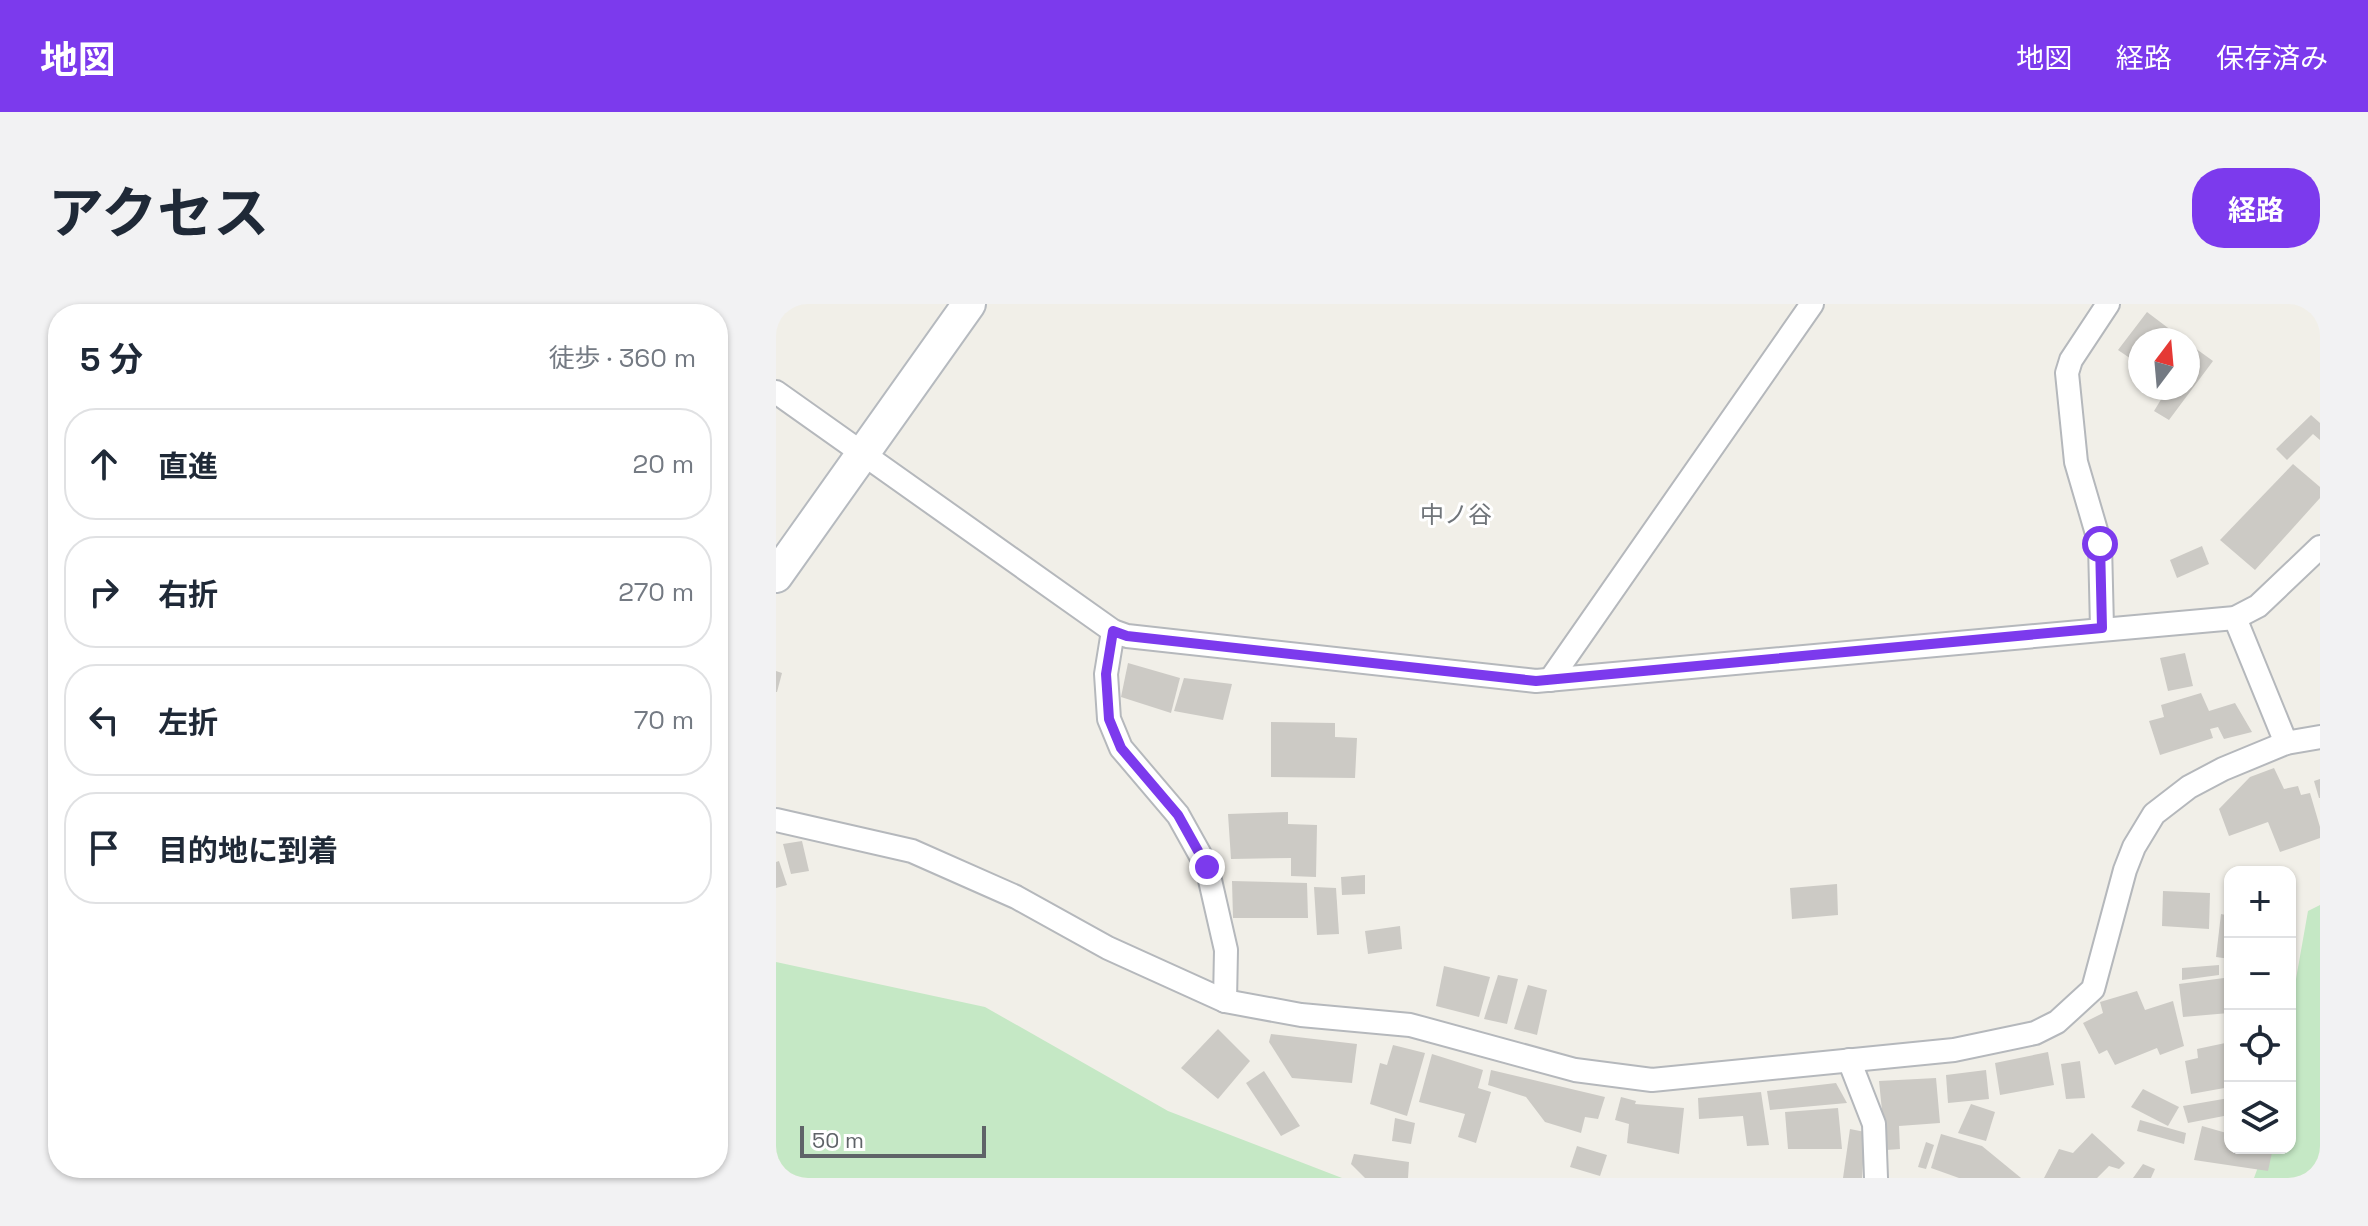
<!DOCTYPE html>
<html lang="ja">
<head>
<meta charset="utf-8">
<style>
	body { margin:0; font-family:"Space Grotesk","Noto Sans JP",sans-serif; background:#f2f2f3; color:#1f2937 }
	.controls { position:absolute; right:24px; bottom:24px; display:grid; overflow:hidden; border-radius:16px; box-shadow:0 2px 6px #0004 }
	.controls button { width:72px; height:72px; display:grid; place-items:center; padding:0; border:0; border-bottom:2px solid #e0e1e3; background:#fff; color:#1f2937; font:40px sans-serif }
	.compass { position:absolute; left:1352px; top:24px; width:72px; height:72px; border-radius:50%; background:#fff; box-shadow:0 2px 6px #0004; rotate:16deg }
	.scale { position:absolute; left:24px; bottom:20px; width:186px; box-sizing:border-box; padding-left:8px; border:4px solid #5f6368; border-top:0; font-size:22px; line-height:28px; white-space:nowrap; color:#5f6368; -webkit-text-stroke:6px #fff; paint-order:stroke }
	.stop { position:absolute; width:24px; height:24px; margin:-18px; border:6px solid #7c3aed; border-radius:50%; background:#fff }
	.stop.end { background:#7c3aed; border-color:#fff; box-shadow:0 2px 8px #0008 }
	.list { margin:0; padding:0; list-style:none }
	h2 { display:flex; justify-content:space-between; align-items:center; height:104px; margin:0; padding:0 32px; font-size:34px }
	h2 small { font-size:26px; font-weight:400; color:#747a83 }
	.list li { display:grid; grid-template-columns:52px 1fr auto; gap:24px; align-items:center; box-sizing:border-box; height:112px; margin:0 16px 16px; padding:0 16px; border:2px solid #e0e1e3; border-radius:32px }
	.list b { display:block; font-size:30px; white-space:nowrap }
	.list em { font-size:26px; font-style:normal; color:#747a83 }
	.icon { flex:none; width:44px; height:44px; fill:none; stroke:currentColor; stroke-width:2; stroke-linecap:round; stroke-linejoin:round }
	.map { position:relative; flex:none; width:1544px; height:874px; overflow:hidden; border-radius:32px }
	header { display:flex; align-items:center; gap:48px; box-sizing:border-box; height:112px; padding:0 40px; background:#7c3aed; color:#fff }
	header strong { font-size:38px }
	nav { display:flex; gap:44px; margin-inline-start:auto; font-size:28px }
	.intro { display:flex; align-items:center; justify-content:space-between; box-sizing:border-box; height:192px; padding:0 48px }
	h1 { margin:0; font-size:56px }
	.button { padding:20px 36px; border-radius:32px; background:#7c3aed; color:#fff; font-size:28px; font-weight:700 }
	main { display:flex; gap:48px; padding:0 48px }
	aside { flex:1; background:#fff; border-radius:32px; box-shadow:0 2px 6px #0004 }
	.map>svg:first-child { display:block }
</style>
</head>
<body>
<header>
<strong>地図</strong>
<nav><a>地図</a><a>経路</a><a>保存済み</a></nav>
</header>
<div class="intro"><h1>アクセス</h1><a class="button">経路</a></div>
<main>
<aside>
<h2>5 分<small>徒歩 · 360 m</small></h2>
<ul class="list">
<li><svg class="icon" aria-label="ahead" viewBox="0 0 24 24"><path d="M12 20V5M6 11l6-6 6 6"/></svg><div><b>直進</b></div><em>20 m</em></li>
<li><svg class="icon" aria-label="right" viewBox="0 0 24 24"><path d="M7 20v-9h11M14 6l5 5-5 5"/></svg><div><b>右折</b></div><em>270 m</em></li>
<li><svg class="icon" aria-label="left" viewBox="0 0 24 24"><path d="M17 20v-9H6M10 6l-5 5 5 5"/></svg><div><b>左折</b></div><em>70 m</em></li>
<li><svg class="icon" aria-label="arrive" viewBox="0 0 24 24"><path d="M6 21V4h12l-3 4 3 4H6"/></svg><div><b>目的地に到着</b></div></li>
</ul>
</aside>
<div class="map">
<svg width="1544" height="874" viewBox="0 0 1544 874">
	<rect width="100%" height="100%" fill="#f1efe8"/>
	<!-- green -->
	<g fill="#c5e8c5">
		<polygon points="1544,601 1544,874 1478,874 1489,844 1514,844 1514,709 1532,607"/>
		<polygon points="0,658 209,703 392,807 566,874 0,874"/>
	</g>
	<!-- building -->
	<g fill="#cccac5">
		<polygon points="1371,8 1408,36 1364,36 1364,61 1342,46"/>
		<polygon points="1412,39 1437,57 1393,116 1378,107 1389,89 1382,84 1412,84"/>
		<polygon points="1535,111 1544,119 1544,136 1537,130 1511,156 1500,145"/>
		<polygon points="1517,160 1544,183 1544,194 1479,266 1444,236"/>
		<polygon points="1426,242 1433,260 1401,274 1394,256"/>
		<polygon points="1409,349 1417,382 1392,387 1384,354"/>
		<polygon points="352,359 404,374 395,409 345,393"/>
		<polygon points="0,367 6,369 1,388 0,388"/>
		<polygon points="408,374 456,380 447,416 398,407"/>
		<polygon points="1425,389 1433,407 1459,399 1476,428 1448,435 1442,423 1434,425 1437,434 1384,451 1373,417 1388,413 1385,401"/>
		<polygon points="495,418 559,419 559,433 581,434 579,474 495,473"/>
		<polygon points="1498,464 1508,485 1522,482 1525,491 1534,489 1544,523 1544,534 1504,548 1492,518 1453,532 1443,505 1474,473"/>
		<polygon points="1544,475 1544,494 1543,494 1538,477"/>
		<polygon points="512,508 512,520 541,521 540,573 515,572 515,554 455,555 452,510"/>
		<polygon points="26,537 33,567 15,570 7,540"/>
		<polygon points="3,557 11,581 0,584 0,558"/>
		<polygon points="589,571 589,590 566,591 565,573"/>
		<polygon points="456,577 531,579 532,614 457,614"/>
		<polygon points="1061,580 1062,611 1016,615 1014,584"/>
		<polygon points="538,583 560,584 563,630 541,631"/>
		<polygon points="1387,587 1434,589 1433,625 1386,622"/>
		<polygon points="1445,610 1454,612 1454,655 1440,653"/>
		<polygon points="624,622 626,645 592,650 589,627"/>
		<polygon points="1443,661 1443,671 1406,676 1406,664"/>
		<polygon points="668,662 714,673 703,713 660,702"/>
		<polygon points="722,671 742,675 731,720 708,715"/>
		<polygon points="1448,674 1453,709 1407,713 1403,680"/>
		<polygon points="752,681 771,686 761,731 738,725"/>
		<polygon points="1361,687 1369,706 1397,697 1408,742 1384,751 1381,744 1339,761 1331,746 1323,750 1307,719 1327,709 1324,698"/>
		<polygon points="442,725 474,757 442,795 405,764"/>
		<polygon points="495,730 581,740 576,779 516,774 493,738"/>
		<polygon points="1454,738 1454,783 1415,790 1409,757 1422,754 1421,745"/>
		<polygon points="617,741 649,749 631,812 594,800 604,759 611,761"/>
		<polygon points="1272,748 1278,781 1224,791 1219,759"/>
		<polygon points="656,750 707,766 702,784 715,788 700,839 682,833 689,810 643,798"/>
		<polygon points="1304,757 1309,794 1290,795 1285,760"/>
		<polygon points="715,766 829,793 822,815 809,813 805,829 769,818 750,793 712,781"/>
		<polygon points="1210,766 1213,795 1172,799 1170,771"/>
		<polygon points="488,767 524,822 505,832 470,779"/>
		<polygon points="1160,774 1164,819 1123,822 1124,845 1110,846 1103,777"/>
		<polygon points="1060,779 1071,799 994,806 991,787"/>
		<polygon points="1367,785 1403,803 1392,822 1355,803"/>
		<polygon points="985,788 993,841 971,842 967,812 923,815 922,794"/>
		<polygon points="845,793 860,797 859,800 908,804 903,850 851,839 853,820 839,816"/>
		<polygon points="1453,794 1453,811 1412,819 1407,802"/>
		<polygon points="1195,800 1219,808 1210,837 1182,829"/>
		<polygon points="1062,804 1066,845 1012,845 1009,808"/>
		<polygon points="619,814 639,819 635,840 616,837"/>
		<polygon points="1364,816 1410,829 1408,840 1361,827"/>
		<polygon points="1426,822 1454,830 1454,844 1497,844 1492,867 1418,856"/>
		<polygon points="1074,825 1089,828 1086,874 1067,874"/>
		<polygon points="1316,829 1349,859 1343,865 1333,862 1321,874 1268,874 1283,845 1297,849"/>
		<polygon points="1165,830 1206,842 1245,874 1183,874 1155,864"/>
		<polygon points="1150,838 1158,841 1150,865 1142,863"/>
		<polygon points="801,842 831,851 824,872 794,863"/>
		<polygon points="578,850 633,858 632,874 589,874 575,860"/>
		<polygon points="1367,860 1379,865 1375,874 1357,874"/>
	</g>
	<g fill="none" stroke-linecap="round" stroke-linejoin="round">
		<!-- street casing -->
		<g stroke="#b5b8bc" stroke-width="26">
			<g id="street">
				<polyline points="0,88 337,327 351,332 760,377 1459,314 1482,302 1544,243"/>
				<polyline points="1459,314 1510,439"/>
				<polyline points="1326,324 1324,240 1300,158 1291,69 1295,56 1332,0"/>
				<polyline points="337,327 330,370 333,415 345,444 402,511 431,563 450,646 449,697"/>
				<polyline points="774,376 1036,0"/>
				<polyline points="0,516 136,547 240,593 332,644 449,697 525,711 634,721 799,766 876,776 1178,746 1259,729 1281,718 1317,685 1349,566 1358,543 1378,510 1413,483 1447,465 1510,439 1544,433"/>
				<polyline points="1073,756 1098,820 1100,874"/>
			</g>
		</g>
		<!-- secondary casing -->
		<g stroke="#b6babf" stroke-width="36">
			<polyline id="secondary" points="0,272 193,0"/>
		</g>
		<!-- street -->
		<use href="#street" stroke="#fff" stroke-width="22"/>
		<!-- secondary -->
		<use href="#secondary" stroke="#fff" stroke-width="32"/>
	</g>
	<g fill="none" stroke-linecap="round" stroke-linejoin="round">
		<!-- route -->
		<polyline stroke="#7c3aed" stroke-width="10" points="431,563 402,511 345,444 333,415 330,370 337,327 351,332 760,377 1326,324 1324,240"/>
	</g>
	<g text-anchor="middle" stroke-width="6" stroke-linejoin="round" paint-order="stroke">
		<!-- neighbourhood labels -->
		<g font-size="24" fill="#70757a" stroke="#fff">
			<text x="680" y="219">中ノ谷</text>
		</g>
	</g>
</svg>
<div class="controls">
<button>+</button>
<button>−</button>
<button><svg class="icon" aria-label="locate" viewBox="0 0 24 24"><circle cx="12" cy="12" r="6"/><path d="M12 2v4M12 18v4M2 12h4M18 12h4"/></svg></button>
<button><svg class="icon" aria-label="layers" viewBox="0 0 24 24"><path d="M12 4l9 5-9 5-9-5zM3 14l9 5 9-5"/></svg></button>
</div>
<svg class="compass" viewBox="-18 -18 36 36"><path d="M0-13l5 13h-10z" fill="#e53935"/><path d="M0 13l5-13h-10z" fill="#747a83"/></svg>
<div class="scale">50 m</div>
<div class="stop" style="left:1324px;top:240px"></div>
<div class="stop end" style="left:431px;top:563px"></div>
</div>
</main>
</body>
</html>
